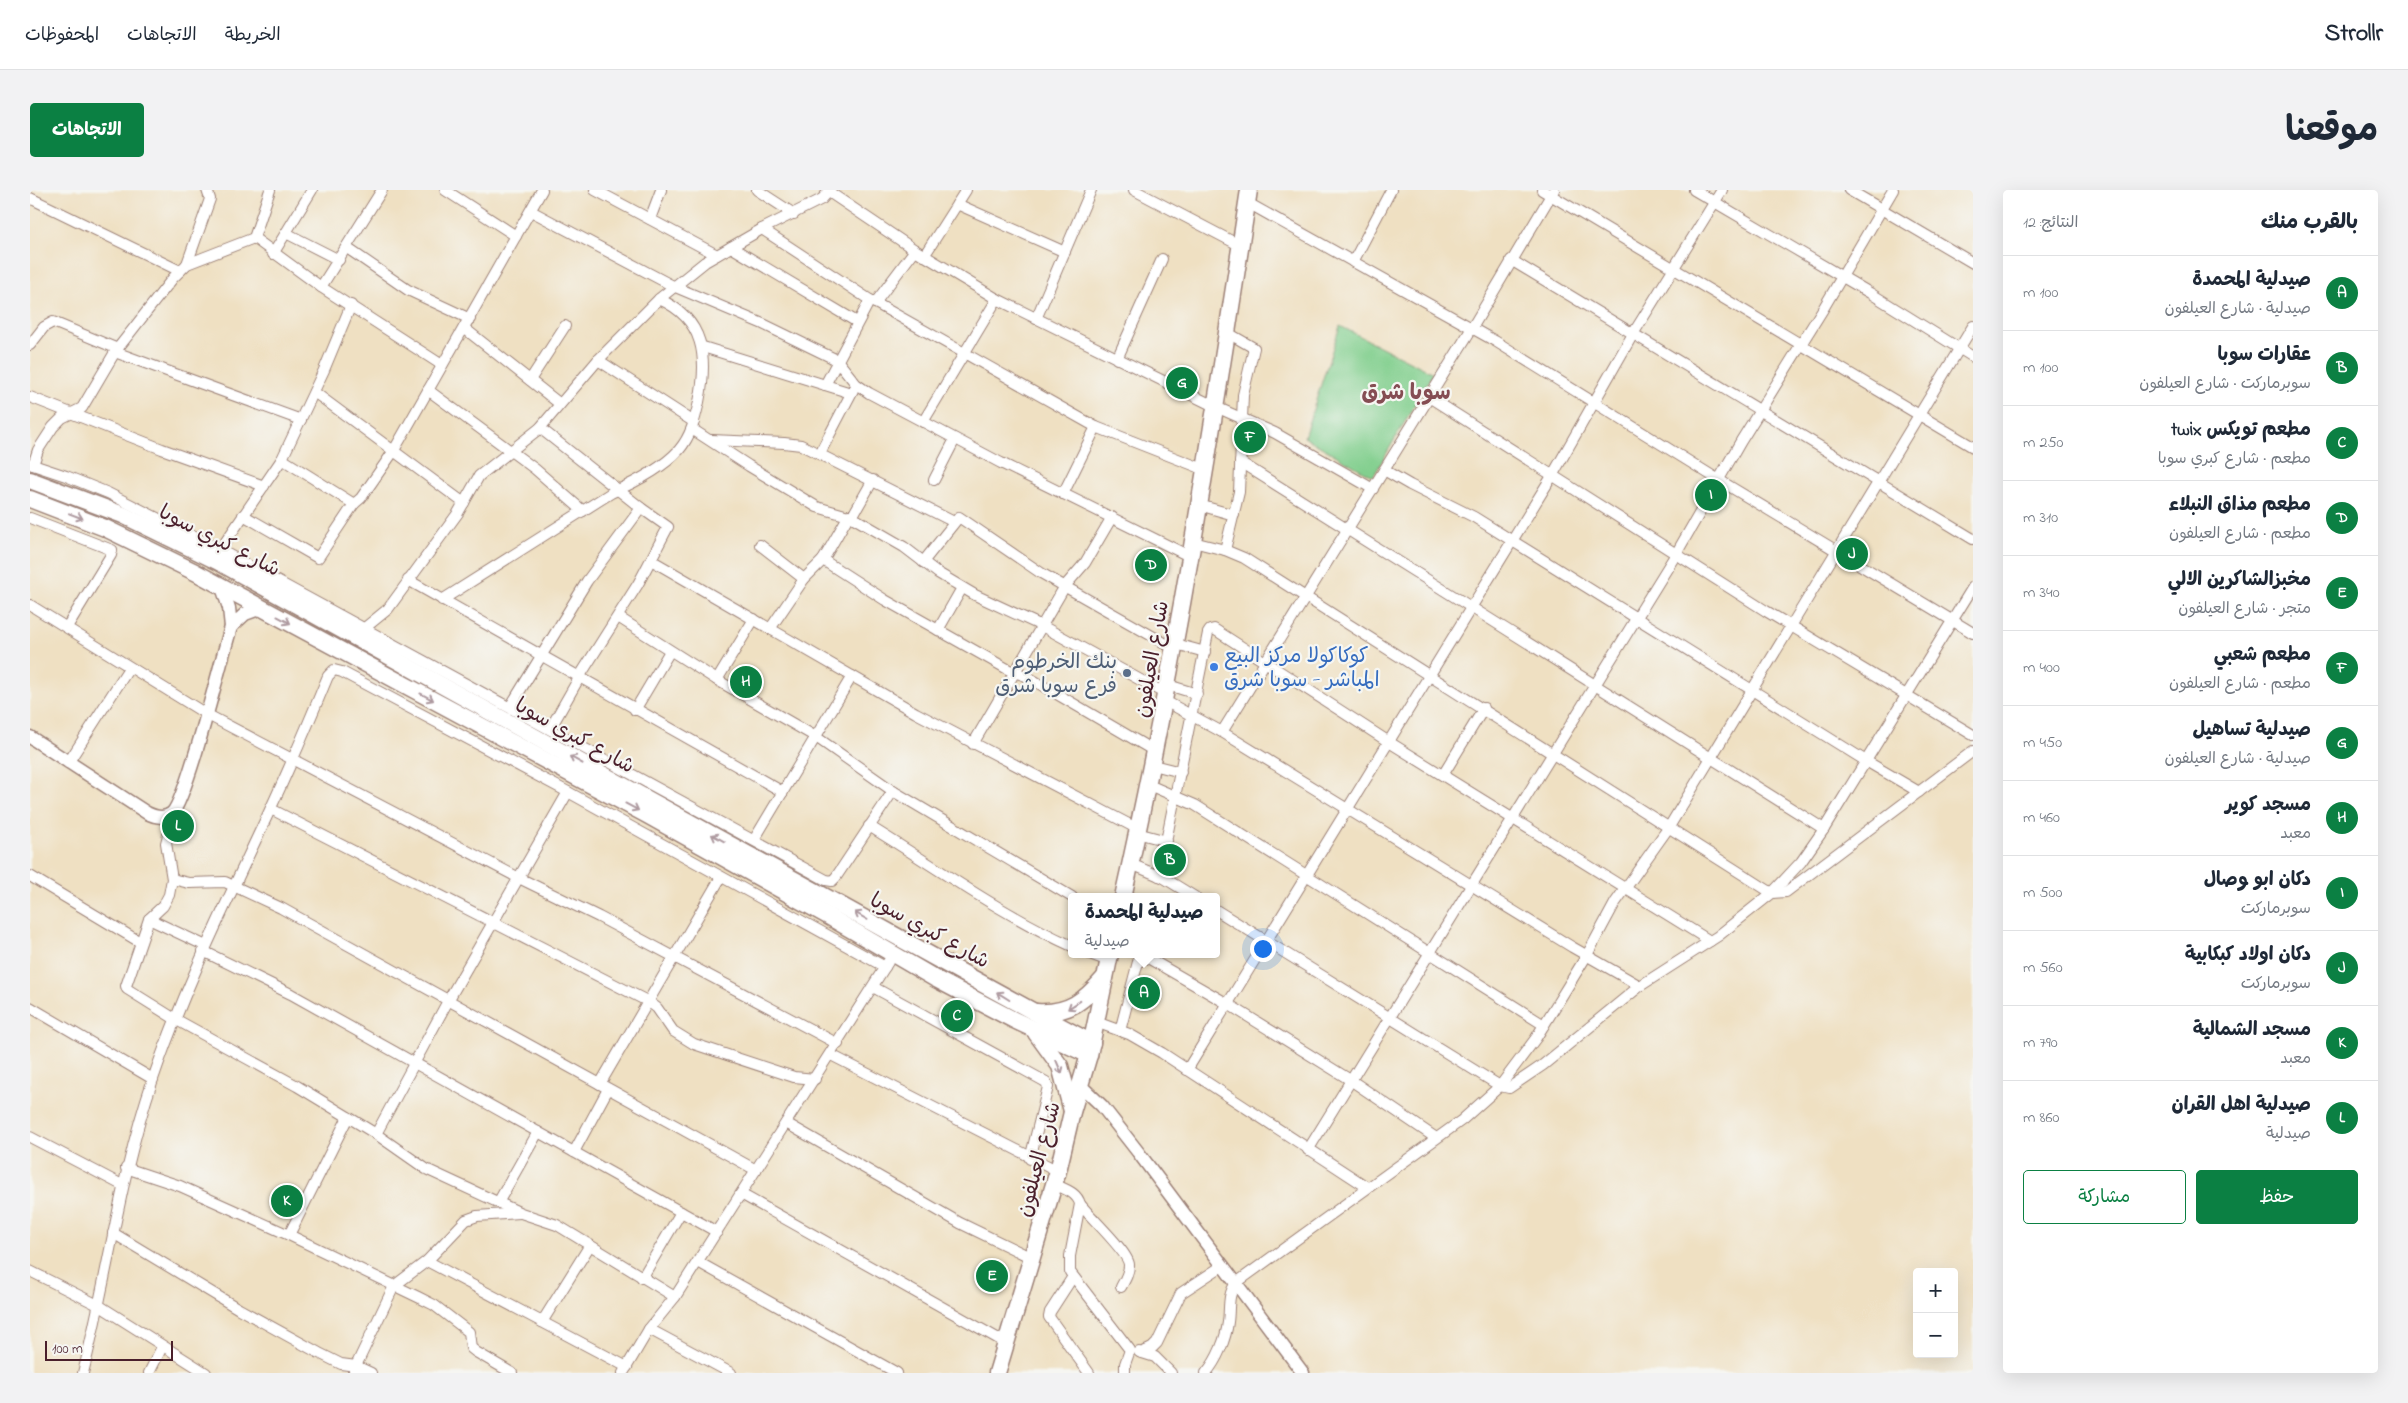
<!DOCTYPE html>
<html lang="ar">
<head>
<meta charset="utf-8">
<style>
	body { margin:0; font-family:"Indie Flower","Playpen Sans Arabic",sans-serif; background:#f2f2f3; color:#1f2937; direction:rtl }
	.controls { position:absolute; right:15px; bottom:15px; display:grid; overflow:hidden; border-radius:5px; box-shadow:0 5px 20px #0002 }
	.controls button { width:45px; height:45px; display:grid; place-items:center; padding:0; border:0; border-bottom:1px solid #e0e1e3; background:#fff; color:#1f2937; font:25px sans-serif }
	.scale { position:absolute; left:15px; bottom:12px; width:128px; box-sizing:border-box; padding-left:5px; border:2px solid #4a1f2b; border-top:0; font-size:14px; line-height:18px; white-space:nowrap; color:#4a1f2b; -webkit-text-stroke:4px #f6f6f2; paint-order:stroke }
	.you { position:absolute; left:1232px; top:758px; width:18px; height:18px; margin:-12px; border:4px solid #fff; border-radius:50%; background:#1a73e8; box-shadow:0 0 0 8px #1a73e833 }
	.badge { display:grid; place-items:center; width:32px; height:32px; border-radius:50%; background:#0b8043; color:#fff; font-size:16px; font-weight:700 }
	.pin { position:absolute; translate:-50% -50%; border:2px solid #fff; box-shadow:0 1px 5px #0006 }
	.popup { position:absolute; left:1038px; top:703px; width:152px; height:65px; box-sizing:border-box; display:grid; place-content:center; border-radius:5px; background:#fff; filter:drop-shadow(0 1px 4px #0005); font-size:16px; white-space:nowrap; color:#747a83 }
	.popup b { font-size:19px; color:#1f2937 }
	.popup::after { content:''; position:absolute; left:50%; top:100%; margin-left:-10px; border:10px solid transparent; border-top-color:#fff }
	.list { margin:0; padding:0; list-style:none }
	h2 { display:flex; justify-content:space-between; align-items:center; height:65px; margin:0; padding:0 20px; font-size:21px }
	h2 small { font-size:16px; font-weight:400; color:#747a83 }
	.list li { display:grid; grid-template-columns:32px 1fr auto; gap:15px; align-items:center; box-sizing:border-box; height:75px; padding:0 20px; border-top:1px solid #e0e1e3 }
	.list b { display:block; font-size:19px; white-space:nowrap }
	.list p { margin:0; font-size:16px; white-space:nowrap; color:#747a83 }
	.list em { font-size:16px; font-style:normal; color:#747a83 }
	.actions { display:flex; gap:10px; padding:15px 20px }
	.actions a { flex:1; padding:11px 0; border:1px solid #0b8043; border-radius:5px; text-align:center; font-size:18px; color:#0b8043 }
	.actions .main { background:#0b8043; color:#fff }
	.map { position:relative; flex:none; width:1943px; height:1183px; overflow:hidden; direction:ltr; border-radius:5px }
	header { display:flex; align-items:center; gap:30px; box-sizing:border-box; height:70px; padding:0 25px; background:#fff; border-bottom:1px solid #e0e1e3 }
	header strong { font-size:24px }
	nav { display:flex; gap:28px; margin-inline-start:auto; font-size:18px }
	.intro { display:flex; align-items:center; justify-content:space-between; box-sizing:border-box; height:120px; padding:0 30px }
	h1 { margin:0; font-size:35px }
	.button { padding:12px 22px; border-radius:5px; background:#0b8043; color:#fff; font-size:18px; font-weight:700 }
	main { display:flex; gap:30px; padding:0 30px }
	aside { flex:1; background:#fff; border-radius:5px; box-shadow:0 5px 20px #0002 }
	.map>svg:first-child { display:block }
</style>
</head>
<body>
<header>
<strong>Strollr</strong>
<nav><a>الخريطة</a><a>الاتجاهات</a><a>المحفوظات</a></nav>
</header>
<div class="intro"><h1>موقعنا</h1><a class="button">الاتجاهات</a></div>
<main>
<aside>
<h2>بالقرب منك<small>النتائج: 12</small></h2>
<ul class="list">
<li><span class="badge">A</span><div><b>صيدلية المحمدة</b><p>صيدلية · شارع العيلفون</p></div><em>100 m</em></li>
<li><span class="badge">B</span><div><b>عقارات سوبا</b><p>سوبرماركت · شارع العيلفون</p></div><em>100 m</em></li>
<li><span class="badge">C</span><div><b>مطعم تويكس twix</b><p>مطعم · شارع كبري سوبا</p></div><em>250 m</em></li>
<li><span class="badge">D</span><div><b>مطعم مذاق النبلاء</b><p>مطعم · شارع العيلفون</p></div><em>310 m</em></li>
<li><span class="badge">E</span><div><b>مخبزالشاكرين الالي</b><p>متجر · شارع العيلفون</p></div><em>340 m</em></li>
<li><span class="badge">F</span><div><b>مطعم شعبي</b><p>مطعم · شارع العيلفون</p></div><em>400 m</em></li>
<li><span class="badge">G</span><div><b>صيدلية تساهيل</b><p>صيدلية · شارع العيلفون</p></div><em>450 m</em></li>
<li><span class="badge">H</span><div><b>مسجد كوير</b><p>معبد</p></div><em>460 m</em></li>
<li><span class="badge">I</span><div><b>دكان ابو وصال</b><p>سوبرماركت</p></div><em>500 m</em></li>
<li><span class="badge">J</span><div><b>دكان اولاد كبكابية</b><p>سوبرماركت</p></div><em>560 m</em></li>
<li><span class="badge">K</span><div><b>مسجد الشمالية</b><p>معبد</p></div><em>790 m</em></li>
<li><span class="badge">L</span><div><b>صيدلية اهل القران</b><p>صيدلية</p></div><em>860 m</em></li>
</ul>
<div class="actions"><a class="main">حفظ</a><a>مشاركة</a></div>
</aside>
<div class="map">
<svg width="1943" height="1183" viewBox="0 0 1943 1183">
	<rect width="100%" height="100%" fill="#f6f6f2"/>
	<filter id="ink" filterUnits="userSpaceOnUse"><feTurbulence type="fractalNoise" baseFrequency=".02" numOctaves="2"/><feDisplacementMap in="SourceGraphic" scale="10" xChannelSelector="R" yChannelSelector="G"/><feConvolveMatrix kernelMatrix="1 2 1 2 8 2 1 2 1" color-interpolation-filters="sRGB"/></filter>
	<filter id="wash" filterUnits="userSpaceOnUse"><feTurbulence type="fractalNoise" baseFrequency=".0096" numOctaves="4" result="noise"/><feDisplacementMap in="SourceGraphic" scale="20" xChannelSelector="R" yChannelSelector="G"/><feGaussianBlur stdDeviation="1.12" result="paint"/><feColorMatrix in="noise" values="0 0 0 0 0 0 0 0 0 0 0 0 0 0 0 0 0 1.4 0 .05"/><feComposite in="paint" operator="in"/></filter>
	<g filter="url(#wash)">
		<rect width="100%" height="100%" fill="#efe0c2"/>
		<!-- green -->
		<polygon fill="#82cf8e" stroke="#66775c" points="1310,136 1403,183 1343,287 1274,247"/>
	</g>
	<g filter="url(#ink)">
		<g fill="none" stroke-linecap="round" stroke-linejoin="round">
			<!-- minor casing -->
			<g stroke="#9c8076" stroke-width="12">
				<g id="minor">
					<polyline points="415,0 486,46"/>
					<polyline points="565,0 687,65"/>
					<polyline points="727,0 764,24"/>
					<polyline points="1104,0 1211,56"/>
					<polyline points="1512,0 1943,257"/>
					<polyline points="1664,0 1840,103 1943,167"/>
					<polyline points="1819,0 1943,73"/>
					<polyline points="799,2 885,60 967,109 1186,217 1245,243 1343,299"/>
					<polyline points="0,8 150,81"/>
					<polyline points="1218,13 1465,151 1689,290 1943,443"/>
					<polyline points="927,14 1035,62"/>
					<polyline points="501,21 643,96 733,134 807,170 826,194 839,203 971,273 1161,367"/>
					<polyline points="620,29 631,0"/>
					<polyline points="732,39 840,110 1066,237 1176,280"/>
					<polyline points="256,43 309,70"/>
					<polyline points="224,48 291,97 412,175"/>
					<polyline points="224,48 240,0"/>
					<polyline points="701,57 827,132"/>
					<polyline points="317,58 378,100 440,129"/>
					<polyline points="243,64 282,0"/>
					<polyline points="894,66 936,0"/>
					<polyline points="1481,70 1943,349"/>
					<polyline points="1323,72 1361,0"/>
					<polyline points="157,74 180,9 177,0"/>
					<polyline points="291,97 352,0"/>
					<polyline points="845,113 885,60"/>
					<polyline points="1006,129 1061,0"/>
					<polyline points="434,138 530,214"/>
					<polyline points="0,155 14,137 23,132 88,159"/>
					<polyline points="673,157 821,203"/>
					<polyline points="85,162 271,230"/>
					<polyline points="1087,169 1132,69"/>
					<polyline points="568,170 664,232"/>
					<polyline points="500,190 535,136"/>
					<polyline points="795,195 840,110"/>
					<polyline points="398,200 505,279 553,321"/>
					<polyline points="284,202 434,313"/>
					<polyline points="0,207 132,259 234,296"/>
					<polyline points="1399,207 1736,421 1943,545"/>
					<polyline points="893,232 967,109"/>
					<polyline points="510,238 611,318 638,337 608,394 553,481 520,539"/>
					<polyline points="662,239 719,276 787,317 822,327 874,357 908,383 945,405 1012,436 1136,504"/>
					<polyline points="681,250 754,253 771,255 924,332"/>
					<polyline points="790,263 823,200"/>
					<polyline points="252,269 324,314"/>
					<polyline points="1210,272 1794,639"/>
					<polyline points="0,274 36,286 78,303 190,360 796,690 802,691 806,687 863,601"/>
					<polyline points="3,275 8,260 23,237 32,228 52,218 85,162 143,88 157,74 224,48"/>
					<polyline points="1354,280 1380,295 1444,327 1836,571 1889,602"/>
					<polyline points="904,290 925,249"/>
					<polyline points="1033,304 1066,237"/>
					<polyline points="1169,315 1204,325"/>
					<polyline points="213,325 288,368 324,314 331,308 363,262 512,0"/>
					<polyline points="822,327 843,290"/>
					<polyline points="0,328 82,360 81,365 37,437"/>
					<polyline points="1163,352 1195,360 1214,368 1742,703 1771,672 1794,639 1943,397"/>
					<polyline points="730,355 774,389"/>
					<polyline points="190,360 252,269 294,180 321,115"/>
					<polyline points="1195,360 1209,302 1213,205 1224,158 1198,143"/>
					<polyline points="621,370 886,523 1108,639"/>
					<polyline points="793,370 855,410 981,481 996,486 1126,562"/>
					<polyline points="893,372 929,327 1011,383 1145,459"/>
					<polyline points="378,390 753,602"/>
					<path d="M412,410L581,303C604,293 632,279 649,260C661,246 665,229 669,212C678,168 675,129 629,109"/>
					<polyline points="0,415 176,524 489,688 569,727 808,854"/>
					<polyline points="588,427 687,490 786,547 863,601 1042,707"/>
					<polyline points="740,439 774,389 793,370 819,325"/>
					<polyline points="908,440 932,398"/>
					<polyline points="331,441 358,419 428,323 449,286 510,238 568,170 629,109 675,72 732,39 792,9 800,0"/>
					<polyline points="1146,454 1175,462"/>
					<polyline points="687,490 724,429"/>
					<polyline points="1138,495 1167,504"/>
					<polyline points="1135,511 1192,542 1542,757 1610,796"/>
					<polyline points="480,517 557,391 611,318"/>
					<polyline points="605,520 640,461"/>
					<polyline points="1192,542 1442,138 1524,0"/>
					<polyline points="943,554 1035,396 1055,373 1082,327"/>
					<polyline points="38,573 99,478"/>
					<polyline points="1123,575 1151,582"/>
					<polyline points="1413,585 1454,518"/>
					<polyline points="1119,595 1165,615 1514,835"/>
					<polyline points="145,619 136,653 142,689 139,705 133,716 119,729 96,796 97,799 145,829 267,896 346,944 396,979 491,1023 527,1035 645,1107"/>
					<polyline points="241,619 619,812 627,818 643,841 664,854 764,887 785,889"/>
					<path d="M839,636C906,677 969,723 1042,756"/>
					<polyline points="1107,643 1137,651"/>
					<polyline points="724,650 822,486"/>
					<polyline points="1101,674 1134,688 1165,707"/>
					<polyline points="0,686 110,752"/>
					<polyline points="1129,686 1178,443 1180,440 1184,439 1359,552 1680,751"/>
					<polyline points="142,689 159,693 195,692 251,718 726,980"/>
					<polyline points="1186,720 1470,896 1479,898 1513,875 1610,796 1688,746 1742,703 1756,702 1943,561"/>
					<polyline points="119,729 176,756"/>
					<polyline points="173,761 261,804 687,1042"/>
					<polyline points="1060,764 1079,771"/>
					<polyline points="1111,764 1198,814 1322,891 1406,948"/>
					<polyline points="843,797 1016,892 1018,897 1000,969"/>
					<polyline points="0,817 123,889"/>
					<polyline points="1066,832 1099,844 1132,863 1337,997"/>
					<polyline points="1090,841 1110,764"/>
					<polyline points="801,865 1028,981"/>
					<polyline points="1157,880 1522,286 1603,144 1692,0"/>
					<polyline points="570,894 691,687"/>
					<polyline points="756,933 930,1033 1002,1068"/>
					<polyline points="346,944 419,809 538,602"/>
					<polyline points="0,947 92,995"/>
					<polyline points="1278,960 1646,364 1711,251 1793,119 1863,0"/>
					<polyline points="544,962 578,899"/>
					<polyline points="96,978 150,996 259,1045 318,927"/>
					<path d="M1024,994C1034,999 1047,1002 1050,1014L1040,1066V1082L1100,1160L1095,1174V1183"/>
					<polyline points="711,1004 976,1153"/>
					<polyline points="469,1011 508,942"/>
					<path d="M1050,1014C1060,1027 1099,1063 1099,1075C1099,1083 1095,1090 1091,1097"/>
					<polyline points="83,1043 209,1119 289,1163 311,1174 326,1176 341,1183"/>
					<polyline points="259,1045 388,1107 404,1115 439,1142 441,1158 446,1162 482,1183"/>
					<polyline points="397,1071 597,1177"/>
					<polyline points="668,1072 867,1183"/>
					<polyline points="0,1081 70,1116 176,1183"/>
					<polyline points="612,1088 651,1022"/>
					<polyline points="1042,1088 1020,1122 1019,1127 1059,1183"/>
					<polyline points="512,1132 560,1055"/>
					<polyline points="619,1139 701,1183"/>
					<polyline points="1109,1162 1125,1167 1141,1183"/>
					<polyline points="1111,1163 1122,1158 1127,1153 1151,1103 1192,1076"/>
					<polyline points="324,1180 364,1096 397,1071 436,1030 447,1026 490,1023"/>
					<path d="M53,1183C78,1085 90,985 123,889C155,796 198,710 239,622C260,577 279,532 298,486L304,480L312,482L538,602L855,777"/>
					<polyline points="119,1183 132,1157"/>
					<polyline points="593,1183 619,1139 645,1107 858,772"/>
					<path d="M1176,1183C1187,1170 1196,1149 1198,1132C1200,1118 1197,1105 1206,1093L1432,930L1470,896L1506,848L1557,765L1585,713L1639,637L1943,136"/>
				</g>
			</g>
			<!-- tertiary casing -->
			<g stroke="#9c8076" stroke-width="15">
				<g id="tertiary">
					<polyline points="201,437 215,424 232,418"/>
					<path d="M0,547L117,623C125,627 135,629 142,623C157,609 192,466 201,437L199,418L192,397"/>
					<polyline points="1051,896 1072,916 1108,962 1273,1183"/>
				</g>
			</g>
			<!-- trunk casing -->
			<g stroke="#9c8076" stroke-width="19">
				<g id="trunk">
					<path d="M0,290L93,325L187,371L717,664C832,726 946,792 1062,853"/>
					<polyline points="0,309 75,338 165,382 617,625 798,726 906,789 984,830 1059,865"/>
					<path d="M1093,707C1146,473 1183,237 1219,0"/>
					<path d="M1007,822C1039,824 1054,811 1075,787"/>
					<polyline points="1006,843 1030,876 1042,921"/>
					<polyline points="967,1183 1028,981 1042,922 1059,865 1080,764"/>
				</g>
			</g>
			<!-- minor -->
			<use href="#minor" stroke="#fff" stroke-width="10"/>
			<!-- tertiary -->
			<use href="#tertiary" stroke="#fff" stroke-width="12"/>
			<!-- trunk -->
			<use href="#trunk" stroke="#fff" stroke-width="16"/>
		</g>
		<!-- one-way arrows -->
		<defs><path id="oneway-shaft" d="M-6 0H5M1.5-3L5.5 0L1.5 3" fill="none" stroke-width="1.6" stroke-linecap="round" stroke-linejoin="round" transform="scale(1.25)"/></defs>
		<g stroke="#ae9aa0">
			<use href="#oneway-shaft" transform="translate(46 326) rotate(21)"/>
			<use href="#oneway-shaft" transform="translate(254 430) rotate(28)"/>
			<use href="#oneway-shaft" transform="translate(397 507) rotate(28)"/>
			<use href="#oneway-shaft" transform="translate(546 570) rotate(-151)"/>
			<use href="#oneway-shaft" transform="translate(602 617) rotate(28)"/>
			<use href="#oneway-shaft" transform="translate(688 648) rotate(-151)"/>
			<use href="#oneway-shaft" transform="translate(831 726) rotate(-150)"/>
			<use href="#oneway-shaft" transform="translate(973 806) rotate(-148)"/>
			<use href="#oneway-shaft" transform="translate(1044 815) rotate(147)"/>
			<use href="#oneway-shaft" transform="translate(1029 877) rotate(67)"/>
		</g>
	</g>
	<!-- markers -->
	<circle fill="#3f7fe0" stroke="#f6f6f2" stroke-width="2" cx="1184" cy="477" r="5"/>
	<circle fill="#5c6f8a" stroke="#f6f6f2" stroke-width="2" cx="1097" cy="483" r="5"/>
	<g text-anchor="middle" stroke-width="4.5" stroke-linejoin="round" paint-order="stroke">
		<!-- street labels -->
		<g font-size="21" fill="#4a1f2b" stroke="#f6f6f2">
			<text transform="translate(190 350) rotate(27)" y="7">شارع كبري سوبا</text>
			<text transform="translate(1121 469) rotate(-80)" y="7">شارع العيلفون</text>
			<text transform="translate(545 545) rotate(29)" y="7">شارع كبري سوبا</text>
			<text transform="translate(900 740) rotate(29)" y="7">شارع كبري سوبا</text>
			<text transform="translate(1008 969) rotate(-75)" y="7">شارع العيلفون</text>
		</g>
		<!-- shop labels -->
		<g font-size="21" fill="#366cbe" stroke="#f6f6f2" text-anchor="start">
			<text x="1194" y="472">كوكاكولا مركز البيع<tspan x="1194" dy="24">المباشر - سوبا شرق</tspan></text>
		</g>
		<!-- service labels -->
		<g font-size="21" fill="#4e5e75" stroke="#f6f6f2" text-anchor="end">
			<text x="1087" y="478">بنك الخرطوم<tspan x="1087" dy="24">فرع سوبا شرق</tspan></text>
		</g>
		<!-- neighbourhood labels -->
		<g font-size="22" font-weight="bold" fill="#854d53" stroke="#f6f6f2">
			<text x="1376" y="209">سوبا شرق</text>
		</g>
	</g>
</svg>
<div class="controls">
<button>+</button>
<button>−</button>
</div>
<div class="scale">100 m</div>
<div class="you"></div>
<div class="pin badge" style="left:1114px;top:803px">A</div>
<div class="popup"><b>صيدلية المحمدة</b>صيدلية</div>
<div class="pin badge" style="left:1140px;top:670px">B</div>
<div class="pin badge" style="left:927px;top:826px">C</div>
<div class="pin badge" style="left:1121px;top:375px">D</div>
<div class="pin badge" style="left:962px;top:1086px">E</div>
<div class="pin badge" style="left:1220px;top:247px">F</div>
<div class="pin badge" style="left:1152px;top:193px">G</div>
<div class="pin badge" style="left:716px;top:492px">H</div>
<div class="pin badge" style="left:1681px;top:305px">I</div>
<div class="pin badge" style="left:1822px;top:364px">J</div>
<div class="pin badge" style="left:257px;top:1011px">K</div>
<div class="pin badge" style="left:148px;top:636px">L</div>
</div>
</main>
</body>
</html>
